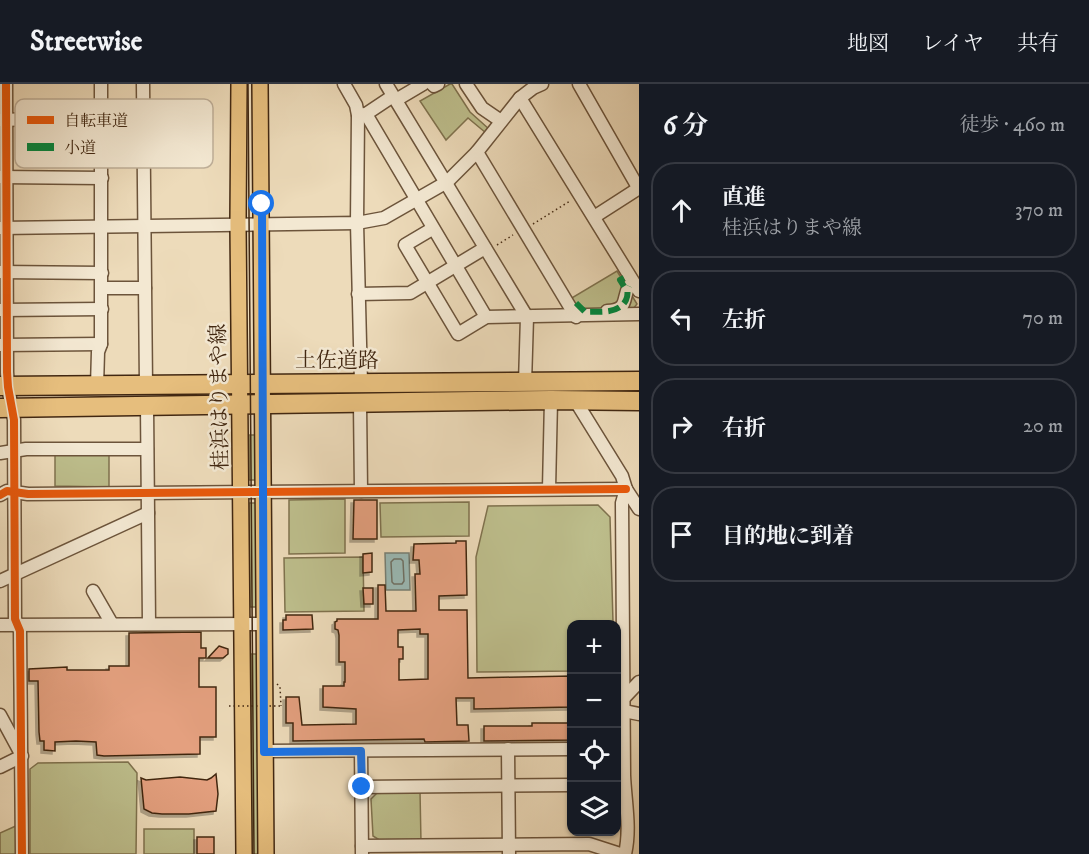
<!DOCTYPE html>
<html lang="ja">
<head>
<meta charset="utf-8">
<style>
	body { margin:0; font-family:"IM FELL DW Pica","Noto Serif JP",serif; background:#20242c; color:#f1f3f6 }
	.controls { position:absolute; right:18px; bottom:18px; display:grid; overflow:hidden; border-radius:12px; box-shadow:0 2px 4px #0004 }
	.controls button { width:54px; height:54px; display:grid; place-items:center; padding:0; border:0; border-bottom:2px solid #363941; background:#171b24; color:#f1f3f6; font:30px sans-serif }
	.stop { position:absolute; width:18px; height:18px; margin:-14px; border:4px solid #1a73e8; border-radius:50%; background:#fff }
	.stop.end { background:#1a73e8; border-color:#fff; box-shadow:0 2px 6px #0008 }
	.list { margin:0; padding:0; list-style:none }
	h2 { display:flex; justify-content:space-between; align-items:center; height:78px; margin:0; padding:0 24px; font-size:26px }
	h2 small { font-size:20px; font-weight:400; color:#9ea1a6 }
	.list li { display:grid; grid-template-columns:39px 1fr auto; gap:18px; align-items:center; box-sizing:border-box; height:96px; margin:0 12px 12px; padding:0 12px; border:2px solid #363941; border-radius:24px }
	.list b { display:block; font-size:22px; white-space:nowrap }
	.list p { margin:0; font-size:20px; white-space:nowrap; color:#9ea1a6 }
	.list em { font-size:20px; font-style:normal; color:#9ea1a6 }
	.icon { flex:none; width:33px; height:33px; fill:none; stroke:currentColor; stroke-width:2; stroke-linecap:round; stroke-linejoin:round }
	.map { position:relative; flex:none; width:639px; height:770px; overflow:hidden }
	header { display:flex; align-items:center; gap:36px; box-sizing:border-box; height:84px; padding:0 30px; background:#171b24; border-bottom:2px solid #363941 }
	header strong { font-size:28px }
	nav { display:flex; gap:33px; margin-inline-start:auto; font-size:21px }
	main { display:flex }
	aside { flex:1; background:#171b24 }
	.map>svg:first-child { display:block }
</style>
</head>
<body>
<header>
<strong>Streetwise</strong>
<nav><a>地図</a><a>レイヤ</a><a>共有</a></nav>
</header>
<main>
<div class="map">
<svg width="639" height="770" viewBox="0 0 639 770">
	<defs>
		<filter id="shadow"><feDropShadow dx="-3" dy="3" stdDeviation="0" flood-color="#0004"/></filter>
	</defs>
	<rect width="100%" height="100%" fill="#eddbba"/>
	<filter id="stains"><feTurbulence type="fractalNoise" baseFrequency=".00333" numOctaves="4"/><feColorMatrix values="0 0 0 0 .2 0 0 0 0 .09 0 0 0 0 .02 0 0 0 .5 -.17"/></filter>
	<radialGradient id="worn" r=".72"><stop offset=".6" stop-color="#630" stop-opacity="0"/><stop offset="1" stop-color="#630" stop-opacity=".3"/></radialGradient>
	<!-- green -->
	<g fill="#bdbe8c" stroke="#7f724e" stroke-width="1.5">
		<polygon points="450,0 452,0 470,28 489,45 486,49 468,34 446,56 420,17"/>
		<polygon points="617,187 637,220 633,225 576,226 570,215"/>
		<rect x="249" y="351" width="9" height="45"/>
		<polygon points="55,368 109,369 109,403 55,402"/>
		<polygon points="345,415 345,469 289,470 289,416"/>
		<polygon points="469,418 469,452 381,453 380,419"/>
		<polygon points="249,419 258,419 258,523 250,523"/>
		<polygon points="598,421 610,433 613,538 599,537 598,540 572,540 571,587 477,588 476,473 488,422"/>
		<polygon points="363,473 364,527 285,528 284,474"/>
		<polygon points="251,570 259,570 261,770 252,770"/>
		<polygon points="128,678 137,689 136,770 30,770 30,685 38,679"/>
		<polygon points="379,707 420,707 421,758 381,757 373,752 371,715"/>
		<polygon points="18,741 18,770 0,770 0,749"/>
		<rect x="144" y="745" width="50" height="25"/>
	</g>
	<!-- water -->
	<polygon fill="#9abab6" stroke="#767f74" stroke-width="1.5" points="385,469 409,469 410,506 386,506"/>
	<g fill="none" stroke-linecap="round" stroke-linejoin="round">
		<!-- shore -->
		<polygon stroke="#6e7064" stroke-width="1.5" points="394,475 401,475 403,477 404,497 402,500 394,500 392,498 391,478"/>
	</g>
	<!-- building -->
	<g fill="#e4a07f" stroke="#412711" stroke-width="1.5" fill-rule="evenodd" filter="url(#shadow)">
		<polygon points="354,416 377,416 377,455 353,455"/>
		<path d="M456,457H466L467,511L439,512V526H467L468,594L572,592V623L474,625V614H456L457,641H468L469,657L425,658L424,655L293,657V639H286V613H299L302,641L356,640V625L323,623V602H344V598H345V578H339V551L338,546L335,545V538L337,537V535H378V501H385L386,527H416L415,490H420L419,476H413L414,460L456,459ZM420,545V550H428V595L399,596V575H403V563H398V546Z"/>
		<polygon points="372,469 372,488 363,489 363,470"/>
		<polygon points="363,504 373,504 373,520 364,520"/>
		<polygon points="286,531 312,531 313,545 283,546 283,536 286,536"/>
		<polygon points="201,548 201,564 206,564 206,574 199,574 199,603 216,603 216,653 200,653 200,670 104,672 97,671 96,658 76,657 55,658 55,667 44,666 44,657 40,657 39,648 38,597 29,597 29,585 67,583 67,586 109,586 109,582 129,582 129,549"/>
		<polygon points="219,562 228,565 228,570 223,574 208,574"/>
		<polygon points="532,639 572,639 572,656 484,657 484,642 532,642"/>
		<polygon points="216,690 218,710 216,727 189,730 162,730 152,729 144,725 141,694 146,696 180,693 207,696 211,694"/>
		<rect x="197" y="753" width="17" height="17"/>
	</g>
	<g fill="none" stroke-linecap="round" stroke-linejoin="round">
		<!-- minor casing -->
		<g stroke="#6c543b" stroke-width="15">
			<g id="minor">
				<polyline points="6,0 7,288 8,303 14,336 15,535 20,547 22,770"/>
				<polyline points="143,0 146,302"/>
				<polyline points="344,0 356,21 358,31 357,139 361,299"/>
				<polyline points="386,0 527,233 525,299"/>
				<polyline points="432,0 434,2 438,0"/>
				<polyline points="466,0 482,24 501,37"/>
				<polyline points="579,0 639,105"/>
				<polyline points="520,14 639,207"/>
				<polyline points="396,16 423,0"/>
				<polyline points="366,30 486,233"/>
				<polyline points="358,31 366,30 393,12"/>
				<polyline points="0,36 144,32"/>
				<polyline points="477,68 576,233"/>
				<polyline points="0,93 102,94"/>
				<polyline points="594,133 639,104"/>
				<polyline points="0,144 357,139 384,134 447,98 477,68 520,14 533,4 542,0"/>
				<polyline points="432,145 405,161 458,250 486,233 639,230"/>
				<polyline points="0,188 102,189"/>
				<polyline points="102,204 145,204"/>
				<polyline points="358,210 410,209 485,164"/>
				<polyline points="1,226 102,225"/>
				<path d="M607,227C629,226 622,215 629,202"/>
				<polyline points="1,261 101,260"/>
				<polyline points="97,302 98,268 101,260 101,0"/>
				<polyline points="575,316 622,392 626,405 639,425"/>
				<polyline points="360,320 361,407"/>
				<polyline points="147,322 149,540"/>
				<polyline points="0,369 26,365 147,365"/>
				<polyline points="549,405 551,316"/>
				<polyline points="0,411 7,407 28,410 626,405"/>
				<polyline points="0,497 148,429"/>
				<polyline points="93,507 112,540"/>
				<polyline points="0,541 264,540"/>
				<polyline points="623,615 639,598"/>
				<polyline points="624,627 639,630"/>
				<polyline points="0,631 20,668"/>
				<polyline points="508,665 509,770"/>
				<polyline points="264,667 572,665"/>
				<polyline points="361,667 362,770"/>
				<polyline points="0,683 22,672"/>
				<polyline points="362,703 572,701"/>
				<polyline points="362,762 589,760 620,770"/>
				<path d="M625,770C631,744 625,717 624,691L622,419L626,405"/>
			</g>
		</g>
		<!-- major casing -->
		<g stroke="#412711" stroke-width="18">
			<g id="major">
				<polyline points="239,0 238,140 244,770"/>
				<polyline points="260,0 266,770"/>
			</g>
		</g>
		<!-- highway casing -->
		<g stroke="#412711" stroke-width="21">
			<g id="highway">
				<polyline points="0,302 639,297"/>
				<polyline points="0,324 551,316 639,317"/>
			</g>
		</g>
		<!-- path -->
		<g stroke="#412711" stroke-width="1.5" stroke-dasharray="1.5 3" stroke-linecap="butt">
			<polyline points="533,140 570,117"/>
			<polyline points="497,161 513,151"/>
			<polyline points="277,600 280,603 281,622"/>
		</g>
		<!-- minor -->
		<use href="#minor" stroke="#f3e8d2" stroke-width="12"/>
		<!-- major -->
		<use href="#major" stroke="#e6be7d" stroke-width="15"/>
		<!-- highway -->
		<use href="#highway" stroke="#e6be7d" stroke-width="18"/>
		<!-- tram -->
		<polyline stroke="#412711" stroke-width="1.5" points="248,0 254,770"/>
		<!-- path-bridge -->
		<polyline stroke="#412711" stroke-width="1.5" stroke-dasharray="1.5 3" stroke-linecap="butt" points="229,622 281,622"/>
		<!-- quiet -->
		<g stroke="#00873e" stroke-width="6" stroke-dasharray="12 6" stroke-linecap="butt">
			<polyline points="624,194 620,196 627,207"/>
			<path d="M576,219L585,228C599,227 618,231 626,216C629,210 626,208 629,202"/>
		</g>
		<!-- cycleway casing -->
		<g stroke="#f3e8d2" stroke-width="11">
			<g id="cycleway">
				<polyline points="6,0 7,288 8,303 14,336 15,535 20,547 22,770"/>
				<polyline points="0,411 7,407 28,410 626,405"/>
			</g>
		</g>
		<!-- cycleway -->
		<use href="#cycleway" stroke="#e8590c" stroke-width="8"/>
	</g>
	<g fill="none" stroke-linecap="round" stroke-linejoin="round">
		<!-- route -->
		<polyline stroke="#1a73e8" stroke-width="8" points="262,120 264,668 361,667 362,703"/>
	</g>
	<g text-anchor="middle" stroke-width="5" stroke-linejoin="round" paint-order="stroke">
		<!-- street labels -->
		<g font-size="21" fill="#412711" stroke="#f3e8d2">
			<text x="337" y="283">土佐道路</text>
			<text transform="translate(219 313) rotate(-91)" y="7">桂浜はりまや線</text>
		</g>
	</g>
	<!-- legend -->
	<rect x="15" y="15" width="198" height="69" rx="9" fill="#f3e8d2" stroke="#beae98" stroke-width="1.5"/>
	<rect x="27" y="32" width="27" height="8" fill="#e8590c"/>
	<rect x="27" y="59" width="27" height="8" fill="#00873e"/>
	<g font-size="16" fill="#412711">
		<text x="64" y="42">自転車道</text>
		<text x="64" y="69">小道</text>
	</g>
	<rect width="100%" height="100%" filter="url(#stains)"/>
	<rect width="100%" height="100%" fill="url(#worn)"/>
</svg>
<div class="controls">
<button>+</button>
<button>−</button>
<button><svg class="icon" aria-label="locate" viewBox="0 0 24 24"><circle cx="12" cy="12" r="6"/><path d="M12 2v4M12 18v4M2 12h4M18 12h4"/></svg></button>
<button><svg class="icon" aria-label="layers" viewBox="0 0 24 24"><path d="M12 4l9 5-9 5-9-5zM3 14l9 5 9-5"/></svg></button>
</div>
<div class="stop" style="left:262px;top:120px"></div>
<div class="stop end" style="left:362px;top:703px"></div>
</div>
<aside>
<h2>6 分<small>徒歩 · 460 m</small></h2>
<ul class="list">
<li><svg class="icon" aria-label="ahead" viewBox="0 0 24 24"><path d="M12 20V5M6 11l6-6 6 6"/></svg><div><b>直進</b><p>桂浜はりまや線</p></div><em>370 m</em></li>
<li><svg class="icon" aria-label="left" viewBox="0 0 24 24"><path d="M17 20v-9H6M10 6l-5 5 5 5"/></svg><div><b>左折</b></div><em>70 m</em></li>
<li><svg class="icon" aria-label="right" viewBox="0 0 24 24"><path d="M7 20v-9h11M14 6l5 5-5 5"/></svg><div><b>右折</b></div><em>20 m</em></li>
<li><svg class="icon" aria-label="arrive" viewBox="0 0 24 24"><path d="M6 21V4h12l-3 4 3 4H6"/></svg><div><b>目的地に到着</b></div></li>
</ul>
</aside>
</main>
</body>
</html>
